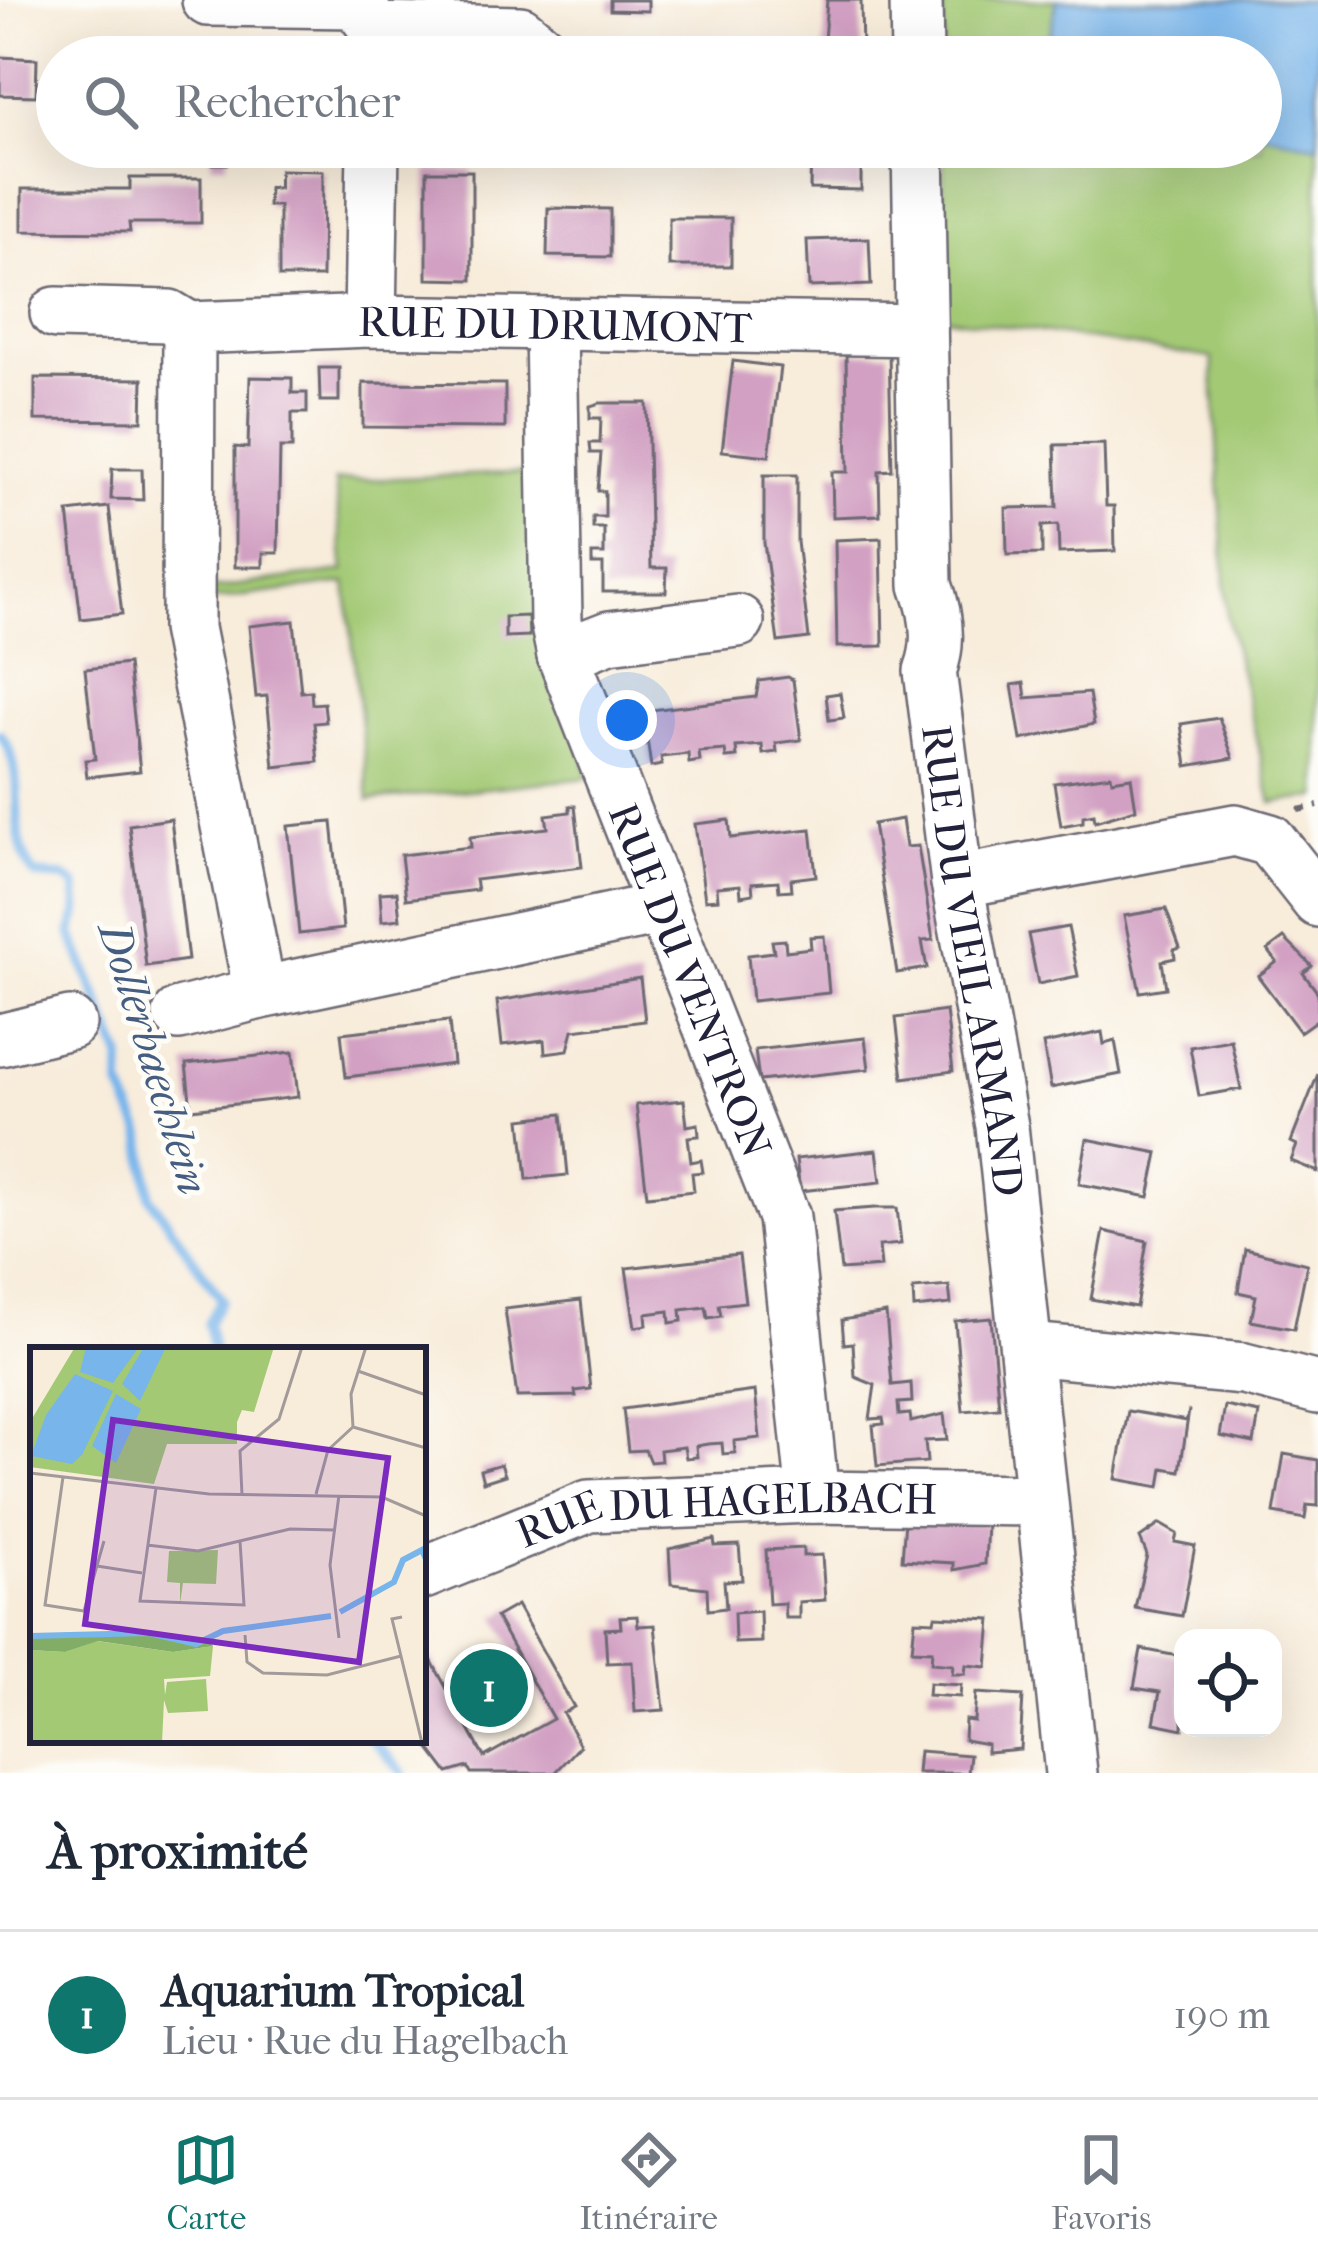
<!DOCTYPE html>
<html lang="fr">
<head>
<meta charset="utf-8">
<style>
	body { margin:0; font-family:"IM FELL French Canon",serif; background:#f6f6f7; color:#1f2937 }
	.controls { position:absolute; right:36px; bottom:36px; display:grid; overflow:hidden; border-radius:24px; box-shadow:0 12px 48px #0002 }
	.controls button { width:108px; height:108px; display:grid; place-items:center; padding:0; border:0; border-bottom:3px solid #e0e1e3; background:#fff; color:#1f2937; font:60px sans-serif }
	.you { position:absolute; left:627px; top:720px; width:42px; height:42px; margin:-30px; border:9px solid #fff; border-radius:50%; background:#1a73e8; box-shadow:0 0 0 18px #1a73e833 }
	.badge { display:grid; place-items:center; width:78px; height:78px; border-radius:50%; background:#0f766e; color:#fff; font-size:39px; font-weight:700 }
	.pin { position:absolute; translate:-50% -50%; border:6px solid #fff; box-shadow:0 3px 12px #0006 }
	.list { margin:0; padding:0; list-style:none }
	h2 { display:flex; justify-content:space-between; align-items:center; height:156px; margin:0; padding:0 48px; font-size:51px }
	h2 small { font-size:39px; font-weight:400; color:#747a83 }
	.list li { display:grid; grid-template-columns:78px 1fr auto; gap:36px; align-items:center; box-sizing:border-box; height:168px; padding:0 48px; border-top:3px solid #e0e1e3 }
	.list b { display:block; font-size:45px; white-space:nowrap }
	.list p { margin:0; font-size:39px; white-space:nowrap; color:#747a83 }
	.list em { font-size:39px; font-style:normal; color:#747a83 }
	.icon { flex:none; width:66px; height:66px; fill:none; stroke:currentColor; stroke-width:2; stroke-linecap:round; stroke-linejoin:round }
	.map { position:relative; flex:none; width:1318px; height:1773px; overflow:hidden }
	.search { position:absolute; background:#fff; box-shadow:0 12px 48px #0002; left:36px; right:36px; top:36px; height:132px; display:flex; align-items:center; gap:30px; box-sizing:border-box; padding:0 42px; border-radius:66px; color:#747a83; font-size:45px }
	.sheet { height:324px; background:#fff }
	nav { display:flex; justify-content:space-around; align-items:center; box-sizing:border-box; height:168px; border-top:3px solid #e0e1e3; background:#fff; font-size:33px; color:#747a83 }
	nav a { display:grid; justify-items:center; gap:6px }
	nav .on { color:#0f766e }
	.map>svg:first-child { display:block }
</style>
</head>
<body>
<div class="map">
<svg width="1318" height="1773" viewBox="0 0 1318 1773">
	<rect width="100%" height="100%" fill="#fdfcf7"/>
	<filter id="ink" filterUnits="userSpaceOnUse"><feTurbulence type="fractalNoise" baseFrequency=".00833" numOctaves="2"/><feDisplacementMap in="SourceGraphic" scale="24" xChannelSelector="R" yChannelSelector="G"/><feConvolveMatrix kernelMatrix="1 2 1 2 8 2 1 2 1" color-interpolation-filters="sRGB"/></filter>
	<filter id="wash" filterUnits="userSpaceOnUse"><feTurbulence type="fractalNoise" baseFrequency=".004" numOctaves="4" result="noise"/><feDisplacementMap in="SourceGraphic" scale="48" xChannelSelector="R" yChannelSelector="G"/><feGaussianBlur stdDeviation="2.7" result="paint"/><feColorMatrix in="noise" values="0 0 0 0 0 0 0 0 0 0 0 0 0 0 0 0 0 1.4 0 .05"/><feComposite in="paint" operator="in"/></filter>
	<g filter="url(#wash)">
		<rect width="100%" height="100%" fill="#f8ecda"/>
		<!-- green -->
		<g fill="#a3c974" stroke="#627658" stroke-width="3">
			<polygon points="943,0 1318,0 1318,797 1272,803 1227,616 1212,358 944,317 943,147 1261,147 1261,57 943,57"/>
			<polygon points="536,472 588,778 369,800 346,583 211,600 210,589 344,571 335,481"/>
		</g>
		<!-- water -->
		<polygon fill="#78b5eb" stroke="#4d6c93" stroke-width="3" points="1057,0 1318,0 1318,146 1261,133 1261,57 1045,57"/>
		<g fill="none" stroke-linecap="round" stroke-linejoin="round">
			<!-- stream -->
			<g stroke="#78b5eb" stroke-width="10">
				<path d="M0,734C32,776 2,833 35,875L64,877L76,886L78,913L71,933L121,1056V1087L142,1134L150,1197L221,1299L208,1324L213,1350"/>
				<polyline points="373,1740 403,1773"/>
			</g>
		</g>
		<g id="blocks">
			<!-- building -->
			<g fill="#d2a0c3">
				<polygon points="610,0 648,0 648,11 610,10"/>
				<polygon points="827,0 861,0 862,57 823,55"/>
				<polygon points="200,46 241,48 241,57 186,57 186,49"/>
				<polygon points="286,46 328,48 328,57 285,57"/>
				<polygon points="108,52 159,53 159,57 108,57"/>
				<polygon points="0,57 37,59 36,96 0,95"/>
				<polygon points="212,147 227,147 227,164 211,164"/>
				<polygon points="811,147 861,147 861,190 810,189"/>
				<polygon points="280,170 323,171 322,277 279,277 279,206 268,206 269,188 279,188"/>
				<polygon points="427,171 472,171 472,280 427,279"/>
				<polygon points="130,178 201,178 201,223 129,223 130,232 22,231 22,189 130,189"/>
				<polygon points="548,208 610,209 610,257 547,256"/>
				<rect x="669" y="218" width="62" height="48"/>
				<polygon points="869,238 871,285 809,287 807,240"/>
				<polygon points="889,352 892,470 879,471 880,515 833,517 832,472 848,472 846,353"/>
				<polygon points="733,361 780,367 769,456 722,451"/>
				<polygon points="319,368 339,368 339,401 320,401"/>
				<polygon points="250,377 292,378 292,393 307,393 307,413 292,413 292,448 280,448 278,553 263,553 263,567 235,567 235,447 248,448"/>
				<polygon points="35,378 143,379 142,421 35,420"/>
				<polygon points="363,383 505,384 505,428 363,427"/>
				<polygon points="600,403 647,403 651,568 667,568 666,592 603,592 603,564 592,564 592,554 604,554 604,528 593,528 593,517 605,517 605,491 598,491 601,453 591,453 590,443 600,443 601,418 590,418 590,406"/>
				<polygon points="1104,444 1106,506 1114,506 1115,551 1059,553 1058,525 1042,526 1042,554 1007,555 1006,508 1057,507 1055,445"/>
				<polygon points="112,469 142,469 143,500 111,499"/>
				<polygon points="764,475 797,475 797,542 809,638 778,642 764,543"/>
				<polygon points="109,507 122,614 81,619 68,512"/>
				<polygon points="881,538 883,646 837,647 835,540"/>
				<polygon points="528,616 529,636 505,637 505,617"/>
				<polygon points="294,621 301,692 311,691 312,704 324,703 326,722 314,723 318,762 274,767 267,696 256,697 249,626"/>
				<polygon points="128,664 140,771 87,777 85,760 95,759 85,669"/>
				<polygon points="788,677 793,680 801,740 776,743 777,752 763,754 762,745 736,747 737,757 726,758 725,750 699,752 700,761 689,763 688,754 661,757 662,765 651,767 643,711 756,697 759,681"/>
				<polygon points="1024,683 1026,698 1089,693 1094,724 1021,740 1012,685"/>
				<polygon points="840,693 844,718 829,720 826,695"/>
				<polygon points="1219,718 1233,758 1187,766 1181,724"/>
				<polygon points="1111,775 1112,780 1131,777 1136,809 1095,821 1094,814 1083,816 1083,822 1061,826 1054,783"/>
				<polygon points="570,806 575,806 582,867 475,880 477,890 406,899 401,855 471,847 470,837 548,828 546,815 570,812"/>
				<polygon points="171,819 188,960 146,966 129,825"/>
				<polygon points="902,819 906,847 918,846 933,940 922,941 927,968 897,973 873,824"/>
				<polygon points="729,820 731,838 811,829 816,876 791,879 792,890 779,891 778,881 752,883 753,894 741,896 740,885 717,887 718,899 705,900 695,824"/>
				<polygon points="332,822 343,929 299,934 288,826"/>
				<polygon points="397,892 400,919 382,921 380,893"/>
				<polygon points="1166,909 1180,948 1174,950 1175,958 1162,961 1166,988 1140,992 1124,916"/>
				<polygon points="1068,927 1078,976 1038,984 1028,934"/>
				<polygon points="824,936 829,993 752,1001 748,955 774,952 772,941 785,940 786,951 811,948 810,937"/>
				<polygon points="1284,938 1312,966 1303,973 1318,993 1318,1019 1300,1032 1258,976 1277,962 1268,950"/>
				<polygon points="640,978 645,1021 573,1030 568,1050 545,1053 544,1040 502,1045 497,1001"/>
				<polygon points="946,1011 953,1071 903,1078 896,1018"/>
				<polygon points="449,1021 453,1064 346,1077 341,1033"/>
				<polygon points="1102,1032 1104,1044 1115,1041 1121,1074 1051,1088 1043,1044"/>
				<polygon points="865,1038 869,1069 759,1081 755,1050"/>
				<polygon points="1231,1040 1241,1089 1199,1096 1190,1047"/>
				<polygon points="293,1052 298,1097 191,1109 186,1064"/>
				<polygon points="1318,1074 1318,1172 1291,1161 1297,1145 1291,1142"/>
				<polygon points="684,1100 687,1126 698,1124 699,1136 688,1137 691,1162 701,1160 703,1172 692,1173 694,1191 647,1196 636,1105"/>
				<polygon points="562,1114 568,1175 527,1179 521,1119"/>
				<polygon points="1087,1139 1158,1153 1149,1197 1079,1184"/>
				<polygon points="877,1150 881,1182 800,1191 796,1159"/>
				<polygon points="875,1208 897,1208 901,1244 879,1246 881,1267 841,1270 834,1211"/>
				<polygon points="1104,1231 1147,1241 1136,1307 1091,1299"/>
				<polygon points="1245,1249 1307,1264 1294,1329 1251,1321 1256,1296 1238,1292"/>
				<polygon points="739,1255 745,1302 719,1305 721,1316 708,1318 706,1307 681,1310 682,1321 670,1323 669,1311 646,1314 647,1325 635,1327 626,1268"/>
				<polygon points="949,1286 951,1304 914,1308 913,1289"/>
				<polygon points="581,1300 591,1389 575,1391 576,1396 517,1397 505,1309"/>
				<polygon points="886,1313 892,1385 911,1383 912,1402 898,1403 899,1415 910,1414 911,1422 944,1414 947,1440 925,1441 927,1462 877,1466 873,1425 884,1424 883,1418 870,1419 875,1385 855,1377 853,1343 844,1344 842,1320"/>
				<polygon points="991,1318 999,1408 963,1411 955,1321"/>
				<polygon points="755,1391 760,1438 734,1441 735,1453 723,1454 722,1443 708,1444 696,1446 697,1457 686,1458 684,1447 660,1450 661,1461 650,1462 645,1450 628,1451 623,1409"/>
				<polygon points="1225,1406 1259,1413 1254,1443 1220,1436"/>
				<polygon points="1189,1410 1180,1471 1163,1468 1160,1487 1116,1479 1128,1411 1187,1421"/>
				<polygon points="1284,1454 1318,1460 1318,1506 1307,1505 1305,1519 1274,1513"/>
				<polygon points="501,1464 505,1475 483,1482 480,1470"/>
				<polygon points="905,1520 987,1524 985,1564 954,1570 954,1563 902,1560"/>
				<polygon points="1160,1524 1177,1534 1175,1542 1195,1546 1182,1616 1135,1608 1147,1555 1140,1538"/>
				<polygon points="714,1539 715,1546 739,1545 742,1580 724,1581 726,1608 708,1610 707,1588 671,1584 669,1549"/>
				<polygon points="803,1548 803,1556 822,1555 825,1600 799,1602 799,1618 785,1618 784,1603 769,1604 766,1550"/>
				<polygon points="517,1605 574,1707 563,1713 580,1746 555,1773 471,1773 468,1767 448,1773 423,1740 423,1660 429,1656 484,1757 553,1719 496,1617"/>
				<polygon points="760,1611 761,1642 735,1643 734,1613"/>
				<polygon points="637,1616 638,1626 655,1625 664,1710 635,1712 632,1662 607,1663 605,1629 621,1628 620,1617"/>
				<polygon points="935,1616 991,1619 987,1667 966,1665 965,1674 952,1674 953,1665 931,1663 932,1651 912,1650 915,1620 934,1621"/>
				<polygon points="1141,1649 1183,1657 1183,1729 1154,1723 1160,1692 1134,1688"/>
				<polygon points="929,1683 961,1685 960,1697 928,1695"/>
				<polygon points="976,1693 1023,1696 1020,1749 987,1752 987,1744 964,1740 965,1720 974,1721"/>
				<polygon points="919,1751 970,1755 968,1773 917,1773"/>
			</g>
		</g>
	</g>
	<g filter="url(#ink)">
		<use href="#blocks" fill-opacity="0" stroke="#6d6973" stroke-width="3"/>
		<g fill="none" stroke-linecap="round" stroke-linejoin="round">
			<!-- minor casing -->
			<g stroke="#6d6973" stroke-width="56">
				<g id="minor">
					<polyline points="208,0 356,2 376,29 520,32 543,51"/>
					<polyline points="916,0 917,57"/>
					<path id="s1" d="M918,147L926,585C937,614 941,643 930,671L957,882L1002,1126L1071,1773"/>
					<polyline points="56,313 169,316 189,328"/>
					<polyline points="370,321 373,147"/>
					<path id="s2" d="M551,327L556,621L563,655L784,1217L813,1497"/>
					<polyline points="563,655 609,637 738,621"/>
					<polyline points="957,882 1235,830 1270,840 1318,901"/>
					<path id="s3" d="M659,909L260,993L188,628L189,328L370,321L921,330"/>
					<polyline points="179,1014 260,993"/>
					<polyline points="0,1040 70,1023"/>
					<polyline points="1028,1349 1244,1369 1318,1388"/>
					<path id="s4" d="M423,1573L589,1506L813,1497L1040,1500"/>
				</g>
			</g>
			<!-- path -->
			<polyline stroke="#6d6973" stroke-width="6" stroke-dasharray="9 9" stroke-linecap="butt" points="1298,810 1318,806"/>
			<!-- minor -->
			<use href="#minor" stroke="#fff" stroke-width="51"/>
		</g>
	</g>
	<g text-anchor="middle" stroke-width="10" stroke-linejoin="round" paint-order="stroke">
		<!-- street labels -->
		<g font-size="42" fill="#22223b" stroke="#fdfcf7">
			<text dy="15" stroke="none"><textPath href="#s3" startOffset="1446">RUE DU DRUMONT</textPath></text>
			<text dy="15" stroke="none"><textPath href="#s1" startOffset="819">RUE DU VIEIL ARMAND</textPath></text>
			<text dy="15" stroke="none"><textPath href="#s2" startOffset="678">RUE DU VENTRON</textPath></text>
			<text dy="15" stroke="none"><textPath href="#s4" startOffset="315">RUE DU HAGELBACH</textPath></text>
		</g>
		<!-- water labels -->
		<g font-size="45" font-style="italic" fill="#445d81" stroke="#fdfcf7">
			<text transform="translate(155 1058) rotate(73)" y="16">Dollerbaechlein</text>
		</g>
	</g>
	<!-- overview -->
	<g transform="translate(30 1347)">
		<rect width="396" height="396" fill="#f8ecda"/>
		<path d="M45,0H244L224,65L212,63L207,75V97H137L124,137L0,120V75ZM188,203L186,237L153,236L150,257V236L137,235L139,204ZM67,294L143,305L183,299L180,329L134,332L135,348L137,335L176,332L178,364L138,366L134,353L132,396H0V303L35,305Z" fill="#a3c974"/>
		<path d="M41,286L118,287L166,297L175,291L183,299L143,305L68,294L35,305L0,303V290Z" fill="#82ad66"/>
		<path d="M56,0H109L83,36L50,25ZM114,0H136L110,54L92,37ZM45,27L83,44L52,108L42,117L1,109L16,68ZM86,47L111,62L86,116L62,99Z" fill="#78b5eb"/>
		<path fill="none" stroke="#78b5eb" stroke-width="6" d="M310,265L364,235L373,213L392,203L396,212M0,289L119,286L166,297L193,284L301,269"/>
		<path fill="none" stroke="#a29b9a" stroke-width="3" d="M328,24L396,48M323,80L321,47L336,0M0,126L179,147L352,150L396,169M33,130L15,258L54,264L74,194M126,141L110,254L214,258L210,194M286,147L298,103L323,80L396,101M212,148L210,104L249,72L272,0M117,198L168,204L260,182L304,183M67,219L112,226M372,270L362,272L392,396M215,288L217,315L233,326L297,328L371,309M309,291L300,218L309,148"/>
		<path fill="#7b2cbf" fill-opacity="0.15" stroke="#7b2cbf" stroke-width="6" d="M83,73L358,111L329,315L55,277Z"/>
		<rect width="396" height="396" fill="none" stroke="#22223b" stroke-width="6"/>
	</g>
</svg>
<div class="controls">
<button><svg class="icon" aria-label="locate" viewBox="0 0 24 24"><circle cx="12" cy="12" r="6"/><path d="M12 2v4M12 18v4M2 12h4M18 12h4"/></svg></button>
</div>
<div class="you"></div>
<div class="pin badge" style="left:489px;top:1688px">1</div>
<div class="search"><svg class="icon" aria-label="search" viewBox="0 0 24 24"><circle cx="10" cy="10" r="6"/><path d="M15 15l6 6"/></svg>Rechercher</div>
</div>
<section class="sheet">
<h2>À proximité<small></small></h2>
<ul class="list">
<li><span class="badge">1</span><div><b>Aquarium Tropical</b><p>Lieu · Rue du Hagelbach</p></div><em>190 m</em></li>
</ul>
</section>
<nav>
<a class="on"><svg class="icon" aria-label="map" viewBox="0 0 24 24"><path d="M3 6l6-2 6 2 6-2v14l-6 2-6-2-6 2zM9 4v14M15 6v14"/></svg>Carte</a>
<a><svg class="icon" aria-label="directions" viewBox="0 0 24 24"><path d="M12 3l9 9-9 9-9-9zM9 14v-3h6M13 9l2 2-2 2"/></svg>Itinéraire</a>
<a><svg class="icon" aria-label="saved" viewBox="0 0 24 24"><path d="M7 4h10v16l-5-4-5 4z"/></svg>Favoris</a>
</nav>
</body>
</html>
